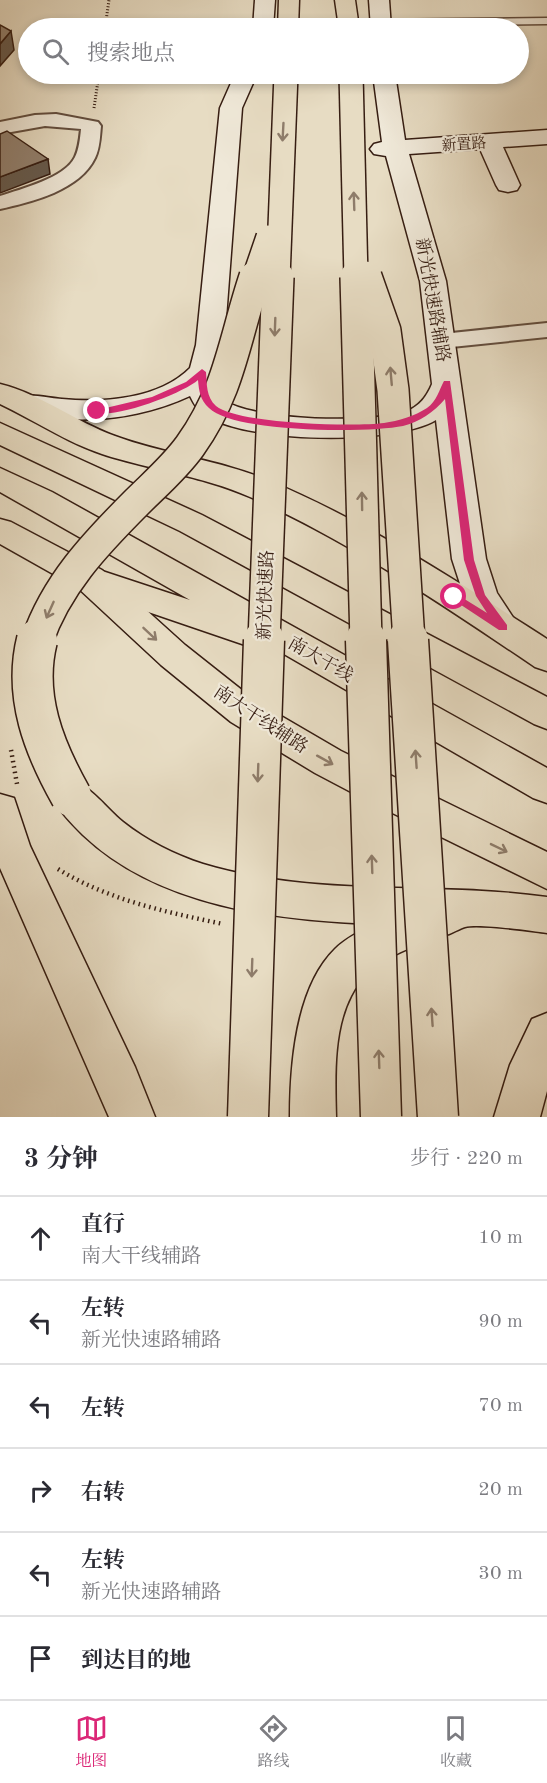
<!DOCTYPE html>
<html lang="zh">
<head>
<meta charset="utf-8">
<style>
	body { margin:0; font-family:"Old Standard TT","Noto Serif SC",serif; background:#f2f2f3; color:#2b2b33 }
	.stop { position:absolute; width:18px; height:18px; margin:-14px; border:4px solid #db2777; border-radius:50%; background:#fff }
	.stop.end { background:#db2777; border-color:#fff; box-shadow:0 2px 6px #0008 }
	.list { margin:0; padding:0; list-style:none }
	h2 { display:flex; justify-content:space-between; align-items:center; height:78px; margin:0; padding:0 24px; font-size:26px }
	h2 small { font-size:20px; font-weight:400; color:#7c7c81 }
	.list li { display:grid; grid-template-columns:39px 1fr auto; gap:18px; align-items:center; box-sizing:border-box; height:84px; padding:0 24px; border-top:2px solid #e1e1e2 }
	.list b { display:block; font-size:22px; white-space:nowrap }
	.list p { margin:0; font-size:20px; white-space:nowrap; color:#7c7c81 }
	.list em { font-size:20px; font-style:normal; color:#7c7c81 }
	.icon { flex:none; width:33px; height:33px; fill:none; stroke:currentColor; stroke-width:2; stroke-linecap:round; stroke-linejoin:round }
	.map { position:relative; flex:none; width:547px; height:1117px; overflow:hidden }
	.search { position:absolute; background:#fff; box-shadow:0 3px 9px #0003; left:18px; right:18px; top:18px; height:66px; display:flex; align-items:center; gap:15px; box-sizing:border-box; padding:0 21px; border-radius:33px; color:#7c7c81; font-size:22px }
	.sheet { height:582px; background:#fff }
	nav { display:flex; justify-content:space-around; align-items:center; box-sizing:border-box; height:84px; border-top:2px solid #e1e1e2; background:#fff; font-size:16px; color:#7c7c81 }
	nav a { display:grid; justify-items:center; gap:3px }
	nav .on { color:#db2777 }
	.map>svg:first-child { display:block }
</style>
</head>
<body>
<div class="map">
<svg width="547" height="1117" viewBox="0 0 547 1117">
	<rect width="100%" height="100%" fill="#e7dcc3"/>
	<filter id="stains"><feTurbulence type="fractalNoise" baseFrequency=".00333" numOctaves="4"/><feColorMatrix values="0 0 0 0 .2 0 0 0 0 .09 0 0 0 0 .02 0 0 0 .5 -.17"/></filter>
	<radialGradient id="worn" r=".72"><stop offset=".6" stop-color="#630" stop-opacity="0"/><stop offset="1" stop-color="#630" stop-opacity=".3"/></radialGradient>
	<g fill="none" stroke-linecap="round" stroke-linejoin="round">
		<!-- lane casing -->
		<g stroke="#624d3e" stroke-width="3">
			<polygon id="lane" points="547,18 547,24 365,26 360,23 365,20"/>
		</g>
		<!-- street casing -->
		<g stroke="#624d3e" stroke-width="4">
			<g id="street">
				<path d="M56,114L98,122L101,126C100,136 100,148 95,158C80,190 32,202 0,209V196C21,189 65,178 75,157C79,149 80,139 81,129L45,126L0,134V122L35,115Z"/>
				<polygon points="547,323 547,337 442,348 433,346 430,341 433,336 442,334"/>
			</g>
		</g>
		<!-- secondary casing -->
		<g stroke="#361d12" stroke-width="3">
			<g id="secondary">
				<polygon points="255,0 275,0 273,28 253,28"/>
				<polygon points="369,0 389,0 391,28 371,28"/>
				<path d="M235,74H257L242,108L224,345L219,366L213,378C218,386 216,395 225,401C257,421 372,424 407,411C420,406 427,396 432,384L420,281L386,156L374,154L370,149L374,144L382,142L373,74H395L405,140L547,130V144L503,147L520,185L517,190L508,192L499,190L496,185L480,149L409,154L446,281L486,559L497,593L520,628L515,637L503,641L491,637L464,596L452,559L436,420C393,446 244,443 203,414C197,410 193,402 190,396C136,421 74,426 17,411L12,404L17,397C32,393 47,398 62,399C104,403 159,399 190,368L196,345L220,108Z"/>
			</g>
		</g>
		<!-- primary casing -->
		<g stroke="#361d12" stroke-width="3">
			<g id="primary">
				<path d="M0,384C41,394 76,422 115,436C166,455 222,460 272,482C369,523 458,582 547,639V671L535,667C443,605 351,542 250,497C203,476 151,470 102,454C66,442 34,420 0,404Z"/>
				<polygon points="0,519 11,522 102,570 185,645 257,702 341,751 547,852 547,889 370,802 315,773 231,722 161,665 78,588 0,544"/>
			</g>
		</g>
		<!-- highway casing -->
		<g stroke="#361d12" stroke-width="3">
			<g id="highway">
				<polygon points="279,0 299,0 298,28 278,28"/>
				<polygon points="335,0 355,0 359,28 339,28"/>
				<polygon points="0,423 202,515 547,697 547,729 534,724 180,531 0,445"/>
				<polygon points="0,468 52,492 547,768 547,803 533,798 258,639 245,645 78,588 73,579 78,570 90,567 190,600 0,492"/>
				<path d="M71,780C92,787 106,808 123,822C147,841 175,855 203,864C315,898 433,881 547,897V933C531,931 479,923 465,927C461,928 454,932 449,934C413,946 370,959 351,996C333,1031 335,1078 336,1117H290C290,1065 296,987 335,949C346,938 361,931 374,924C275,920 159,907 83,835C71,823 59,811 52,796L57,785Z"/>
				<polygon points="0,794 14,798 30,846 135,1067 155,1117 109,1117 0,868"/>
				<polygon points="547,1013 547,1091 540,1117 494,1117 510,1065 532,1019"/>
			</g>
		</g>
		<!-- path-far1 -->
		<g stroke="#361d12" stroke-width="3" stroke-dasharray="1 2" stroke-linecap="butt">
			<polyline points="105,28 109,0"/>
			<polyline points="94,108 99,74"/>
		</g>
		<!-- path -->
		<g stroke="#361d12" stroke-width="4.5" stroke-dasharray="1.5 4" stroke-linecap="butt">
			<polyline points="11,750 17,784"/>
			<path d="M58,869C108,900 166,912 223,924"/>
		</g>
		<!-- lane -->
		<use href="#lane" fill="#efe8d8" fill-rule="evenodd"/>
		<!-- street -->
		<use href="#street" fill="#efe8d8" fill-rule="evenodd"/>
		<!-- secondary -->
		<use href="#secondary" fill="#efe8d8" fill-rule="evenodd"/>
		<!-- primary -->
		<use href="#primary" fill="#e7dcc3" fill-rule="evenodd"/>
		<!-- highway -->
		<use href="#highway" fill="#e7dcc3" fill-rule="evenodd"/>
		<!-- highway-bridge-far2 casing -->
		<g stroke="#361d12" stroke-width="26" stroke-linecap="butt">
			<g id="highway-bridge-far2">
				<polyline points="351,74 356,278"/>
				<polyline points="365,275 366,278"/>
				<polyline points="254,278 268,237"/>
				<polyline points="278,278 286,74"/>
			</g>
		</g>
		<!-- highway-bridge-far1 casing -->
		<g stroke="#361d12" stroke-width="34" stroke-linecap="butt">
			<g id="highway-bridge-far1">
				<polyline points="356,277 366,641"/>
				<polyline points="366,277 385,331 393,390 409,641"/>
				<path d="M37,641C56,585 95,544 137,502C155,484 175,467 190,446C230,390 234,340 255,277"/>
				<polyline points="264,641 278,277"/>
			</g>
		</g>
		<!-- highway-bridge casing -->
		<g stroke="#361d12" stroke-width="43" stroke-linecap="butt">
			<g id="highway-bridge">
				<path d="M37,640C23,696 44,748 71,796"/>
				<polyline points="366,640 381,1117"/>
				<polyline points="408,640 438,1117"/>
				<polyline points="248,1117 264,640"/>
			</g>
		</g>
		<!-- highway-bridge-far2 -->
		<use href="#highway-bridge-far2" stroke="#e7dcc3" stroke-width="23"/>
		<!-- highway-bridge-far1 -->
		<use href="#highway-bridge-far1" stroke="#e7dcc3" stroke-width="31"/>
		<!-- highway-bridge -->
		<use href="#highway-bridge" stroke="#e7dcc3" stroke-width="40"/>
	</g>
	<!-- shaded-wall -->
	<g fill="#665a4d" stroke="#361d12" stroke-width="1.5">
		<polygon points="11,31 14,50 0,66 0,44"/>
		<polygon points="48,159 50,174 0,193 0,177"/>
	</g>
	<!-- building -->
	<g fill="#92806e" stroke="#361d12" stroke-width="1.5">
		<polygon points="0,25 11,31 0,44"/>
		<polygon points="7,131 48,159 0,177 0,134"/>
	</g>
	<!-- one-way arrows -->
	<defs><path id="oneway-shaft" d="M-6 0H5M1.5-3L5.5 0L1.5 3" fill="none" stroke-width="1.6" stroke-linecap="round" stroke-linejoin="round" transform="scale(1.5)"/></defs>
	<g stroke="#8e7c6a">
		<use href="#oneway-shaft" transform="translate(283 132) rotate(93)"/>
		<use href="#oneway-shaft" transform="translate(354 201) rotate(-92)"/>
		<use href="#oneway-shaft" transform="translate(275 327) rotate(92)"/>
		<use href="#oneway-shaft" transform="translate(391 376) rotate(-95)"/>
		<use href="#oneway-shaft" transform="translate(362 501) rotate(-91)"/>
		<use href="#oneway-shaft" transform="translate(50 610) rotate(114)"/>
		<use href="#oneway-shaft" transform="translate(150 634) rotate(43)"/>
		<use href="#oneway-shaft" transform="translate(416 759) rotate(-94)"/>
		<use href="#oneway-shaft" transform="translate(325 760) rotate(29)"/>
		<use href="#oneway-shaft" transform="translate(258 773) rotate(92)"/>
		<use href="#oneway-shaft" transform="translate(499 848) rotate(26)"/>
		<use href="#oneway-shaft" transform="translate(372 864) rotate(-92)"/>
		<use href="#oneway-shaft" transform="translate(252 968) rotate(92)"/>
		<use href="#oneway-shaft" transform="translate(432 1017) rotate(-94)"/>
		<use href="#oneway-shaft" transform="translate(379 1059) rotate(-92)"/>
	</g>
	<!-- route -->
	<path fill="#db2777" d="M202,369L206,372C207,384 206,397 216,406C238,424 354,427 384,423C398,421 415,416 427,408C437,401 439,390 444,381H450L474,560L485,595L507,625V630H499L449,597L451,595H458L487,613L476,596L464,560L445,399C434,412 419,422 403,426C368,433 234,433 209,408C200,400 199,391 198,380C184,393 108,422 93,411L152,397L186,382Z"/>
	<g text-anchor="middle" stroke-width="4.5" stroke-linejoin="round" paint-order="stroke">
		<!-- far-street labels -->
		<g font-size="15" fill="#361d12" stroke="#efe8d8">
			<text transform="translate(464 144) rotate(-4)" y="5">新置路</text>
		</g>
		<!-- street labels -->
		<g font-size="18" fill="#361d12" stroke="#efe8d8">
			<text transform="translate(433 300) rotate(80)" y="6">新光快速路辅路</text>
			<text transform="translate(265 595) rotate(-88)" y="6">新光快速路</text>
			<text transform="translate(321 659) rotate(30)" y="6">南大干线</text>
			<text transform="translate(261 719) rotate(33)" y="6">南大干线辅路</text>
		</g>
	</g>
	<rect width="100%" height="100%" filter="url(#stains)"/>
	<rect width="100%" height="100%" fill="url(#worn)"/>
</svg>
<div class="stop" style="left:454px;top:597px"></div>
<div class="stop end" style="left:97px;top:411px"></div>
<div class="search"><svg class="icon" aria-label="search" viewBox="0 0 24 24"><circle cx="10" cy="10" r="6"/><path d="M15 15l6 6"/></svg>搜索地点</div>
</div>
<section class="sheet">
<h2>3 分钟<small>步行 · 220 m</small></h2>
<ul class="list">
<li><svg class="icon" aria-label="ahead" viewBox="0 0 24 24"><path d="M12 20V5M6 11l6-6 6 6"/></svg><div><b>直行</b><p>南大干线辅路</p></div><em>10 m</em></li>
<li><svg class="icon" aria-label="left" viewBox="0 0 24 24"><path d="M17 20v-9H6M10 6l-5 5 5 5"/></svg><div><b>左转</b><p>新光快速路辅路</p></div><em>90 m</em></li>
<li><svg class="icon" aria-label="left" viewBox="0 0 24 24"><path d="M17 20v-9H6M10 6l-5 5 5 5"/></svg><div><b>左转</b></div><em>70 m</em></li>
<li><svg class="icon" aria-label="right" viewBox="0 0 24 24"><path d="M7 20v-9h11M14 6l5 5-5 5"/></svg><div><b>右转</b></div><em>20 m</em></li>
<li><svg class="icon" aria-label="left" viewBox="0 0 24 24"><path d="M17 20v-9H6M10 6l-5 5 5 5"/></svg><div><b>左转</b><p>新光快速路辅路</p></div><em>30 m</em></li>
<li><svg class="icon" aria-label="arrive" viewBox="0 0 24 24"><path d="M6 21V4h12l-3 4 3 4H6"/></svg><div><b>到达目的地</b></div></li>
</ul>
</section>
<nav>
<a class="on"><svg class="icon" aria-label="map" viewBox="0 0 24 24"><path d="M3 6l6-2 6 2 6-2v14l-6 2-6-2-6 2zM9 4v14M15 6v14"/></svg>地图</a>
<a><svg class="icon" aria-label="directions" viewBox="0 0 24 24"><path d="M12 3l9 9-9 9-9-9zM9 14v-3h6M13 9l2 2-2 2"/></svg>路线</a>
<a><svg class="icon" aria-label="saved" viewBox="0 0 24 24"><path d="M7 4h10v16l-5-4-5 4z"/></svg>收藏</a>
</nav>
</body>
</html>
